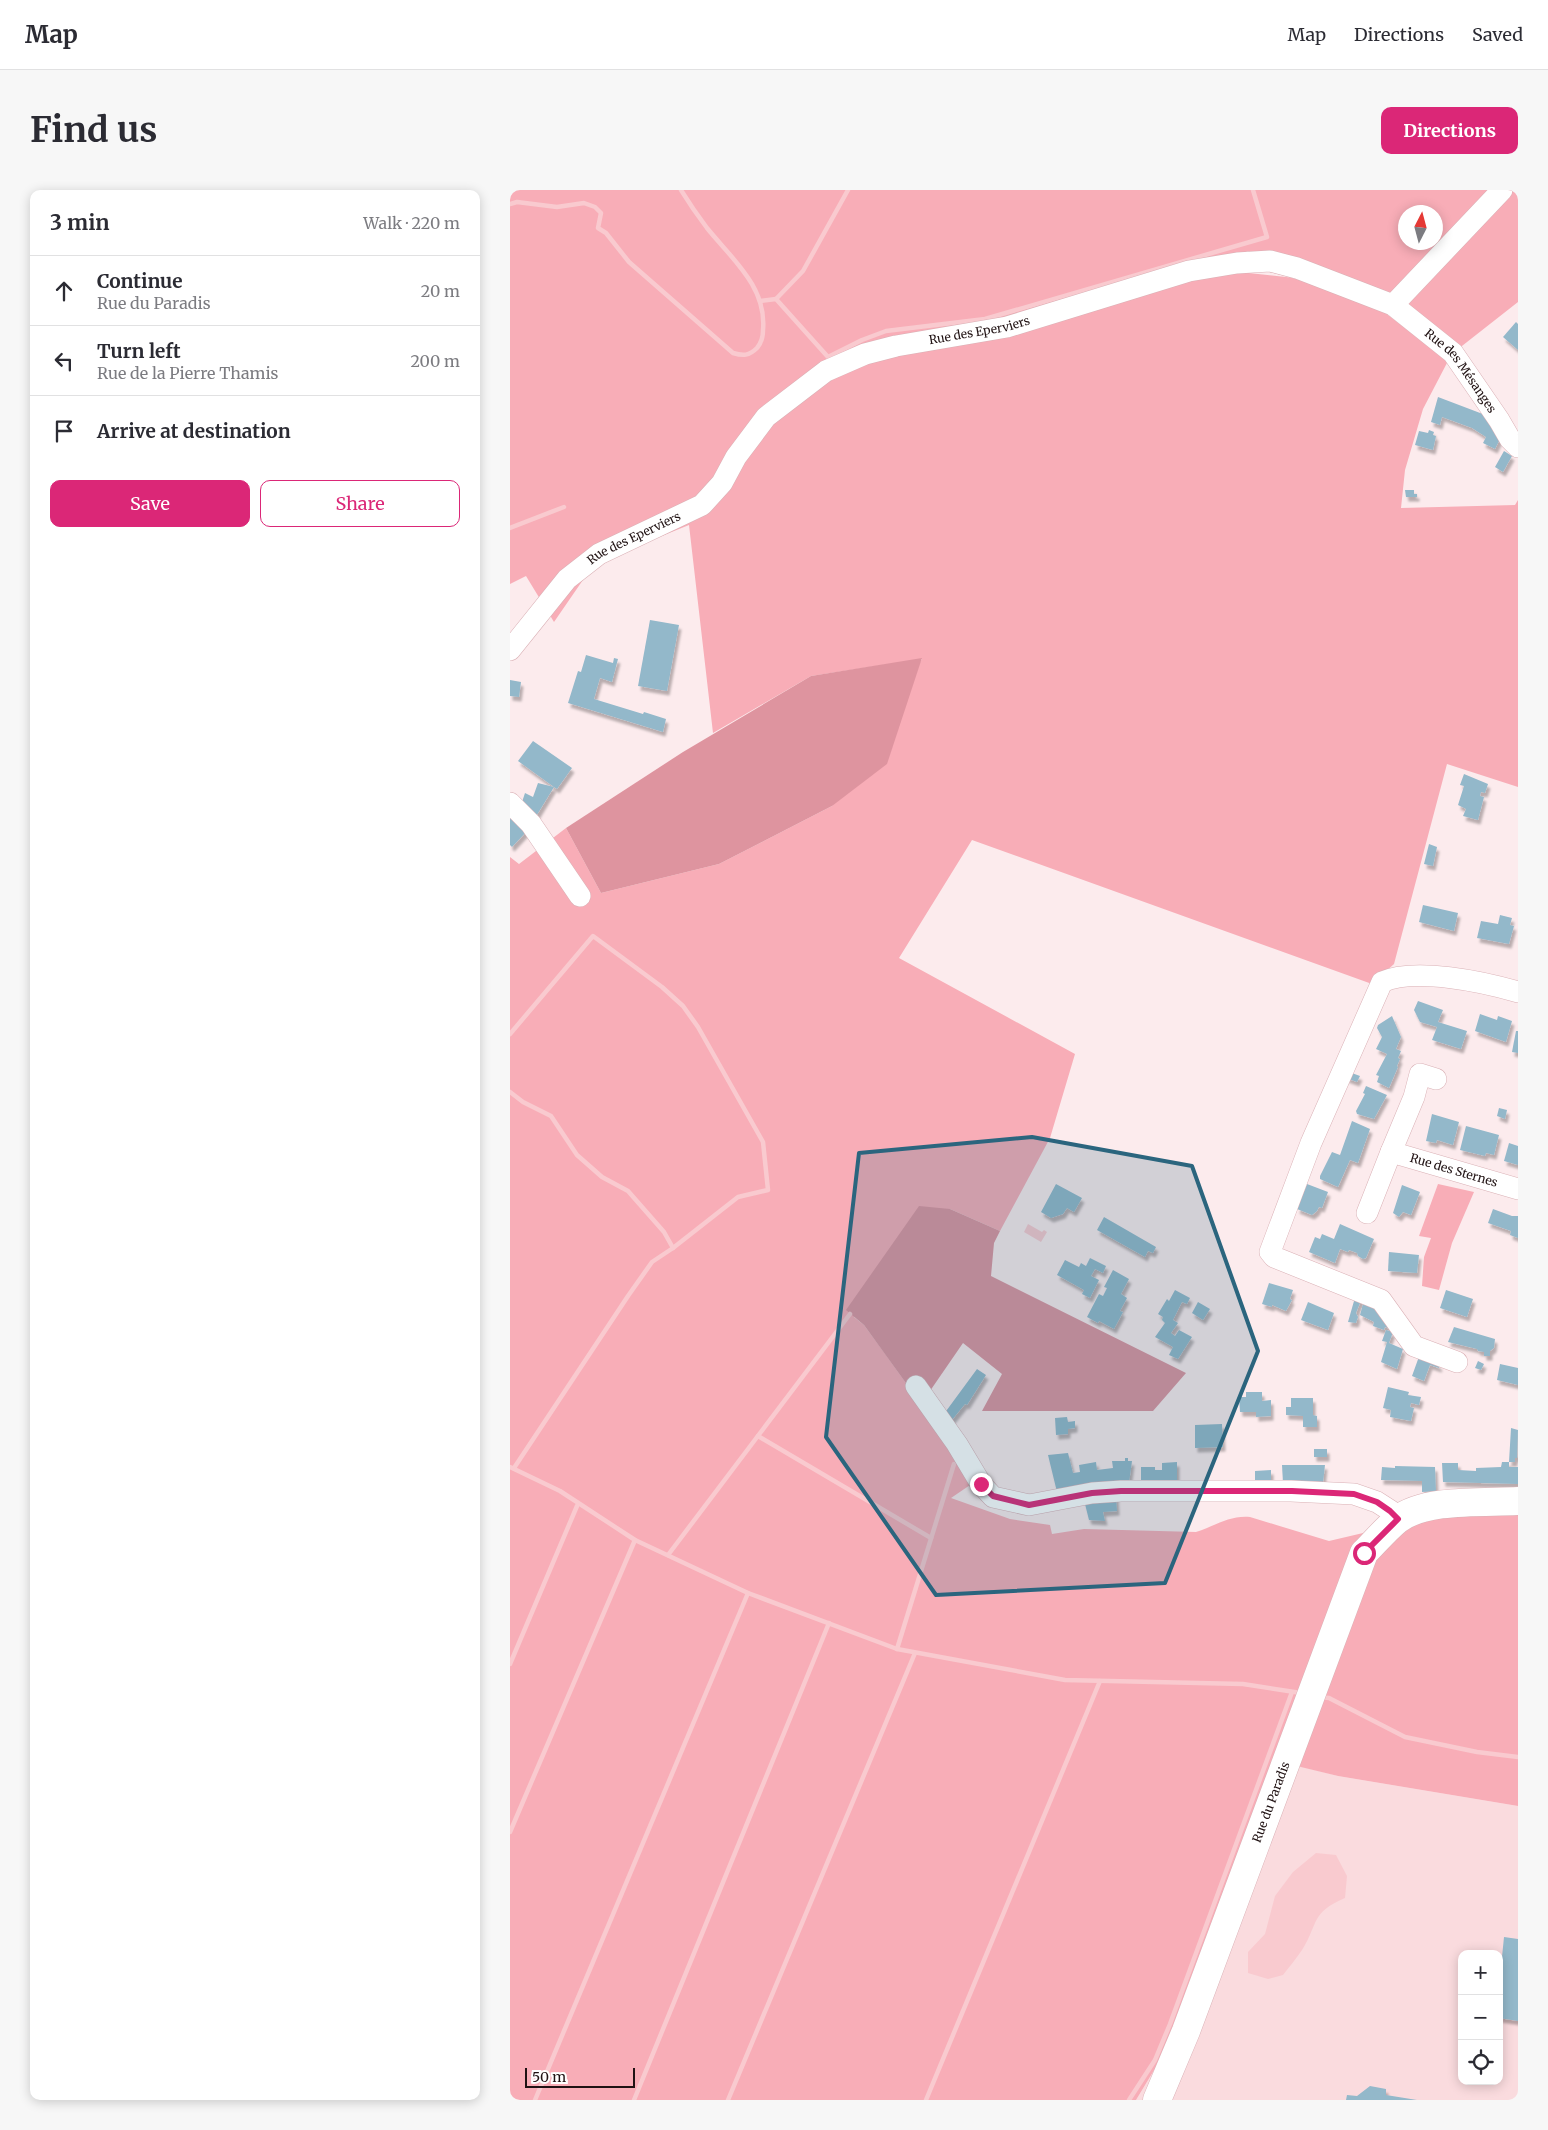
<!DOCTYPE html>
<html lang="en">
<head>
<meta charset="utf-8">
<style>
	body { margin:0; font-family:Merriweather,serif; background:#f7f7f7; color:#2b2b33 }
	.controls { position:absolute; right:15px; bottom:15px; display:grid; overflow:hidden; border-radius:10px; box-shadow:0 2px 12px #0003 }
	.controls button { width:45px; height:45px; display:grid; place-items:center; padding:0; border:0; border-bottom:1px solid #e1e1e2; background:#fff; color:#2b2b33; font:25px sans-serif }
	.compass { position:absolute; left:888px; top:15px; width:45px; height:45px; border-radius:50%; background:#fff; box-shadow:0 2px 12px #0003; rotate:6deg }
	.scale { position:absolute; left:15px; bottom:12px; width:110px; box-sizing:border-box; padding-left:5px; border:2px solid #201213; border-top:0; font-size:14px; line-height:18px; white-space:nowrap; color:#201213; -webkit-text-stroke:4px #fff; paint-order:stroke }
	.stop { position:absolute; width:15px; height:15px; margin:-11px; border:4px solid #db2777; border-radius:50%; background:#fff }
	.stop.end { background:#db2777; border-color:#fff; box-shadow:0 1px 5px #0008 }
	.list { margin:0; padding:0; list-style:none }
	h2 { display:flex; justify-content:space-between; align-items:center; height:65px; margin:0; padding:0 20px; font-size:21px }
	h2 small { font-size:16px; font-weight:400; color:#7c7c81 }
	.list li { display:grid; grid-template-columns:32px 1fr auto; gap:15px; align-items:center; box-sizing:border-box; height:70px; padding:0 20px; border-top:1px solid #e1e1e2 }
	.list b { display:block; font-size:19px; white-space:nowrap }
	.list p { margin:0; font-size:16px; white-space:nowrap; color:#7c7c81 }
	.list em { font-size:16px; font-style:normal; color:#7c7c81 }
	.actions { display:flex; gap:10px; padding:15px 20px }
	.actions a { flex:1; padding:11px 0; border:1px solid #db2777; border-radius:10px; text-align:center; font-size:18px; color:#db2777 }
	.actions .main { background:#db2777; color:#fff }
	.icon { flex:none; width:28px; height:28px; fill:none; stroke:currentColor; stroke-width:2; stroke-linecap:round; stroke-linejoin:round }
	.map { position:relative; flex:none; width:1008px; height:1910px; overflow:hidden; border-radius:10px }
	header { display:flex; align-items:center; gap:30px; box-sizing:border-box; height:70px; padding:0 25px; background:#fff; border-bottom:1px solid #e1e1e2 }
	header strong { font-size:24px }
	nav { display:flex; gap:28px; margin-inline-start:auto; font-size:18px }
	.intro { display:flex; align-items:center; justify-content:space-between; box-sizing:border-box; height:120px; padding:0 30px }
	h1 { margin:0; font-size:35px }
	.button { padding:12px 22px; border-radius:10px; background:#db2777; color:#fff; font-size:18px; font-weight:700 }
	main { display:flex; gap:30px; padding:0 30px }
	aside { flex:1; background:#fff; border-radius:10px; box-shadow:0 2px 12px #0003 }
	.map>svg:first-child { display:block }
</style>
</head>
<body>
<header>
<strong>Map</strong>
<nav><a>Map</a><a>Directions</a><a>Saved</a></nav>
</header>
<div class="intro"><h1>Find us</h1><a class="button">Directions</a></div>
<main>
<aside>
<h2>3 min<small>Walk · 220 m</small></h2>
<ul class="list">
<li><svg class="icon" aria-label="ahead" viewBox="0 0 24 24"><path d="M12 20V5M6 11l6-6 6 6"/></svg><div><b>Continue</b><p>Rue du Paradis</p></div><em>20 m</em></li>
<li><svg class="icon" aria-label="left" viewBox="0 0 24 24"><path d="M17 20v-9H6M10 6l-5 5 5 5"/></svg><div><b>Turn left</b><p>Rue de la Pierre Thamis</p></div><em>200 m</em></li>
<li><svg class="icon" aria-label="arrive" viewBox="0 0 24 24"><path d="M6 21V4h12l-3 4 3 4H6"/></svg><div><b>Arrive at destination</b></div></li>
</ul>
<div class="actions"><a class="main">Save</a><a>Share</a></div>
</aside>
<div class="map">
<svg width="1008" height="1910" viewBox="0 0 1008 1910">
	<defs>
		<filter id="shadow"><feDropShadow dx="2.5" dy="4.5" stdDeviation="1" flood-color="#0004"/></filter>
	</defs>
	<rect width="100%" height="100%" fill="#fcebed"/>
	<!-- built -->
	<path fill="#fadbde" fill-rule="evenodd" d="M762,1569L828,1586L1008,1616V1910H626L646,1877L700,1740ZM952,1764H989V1891H952Z"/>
	<!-- green -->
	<g fill="#f8adb7" fill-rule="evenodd">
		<path d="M0,0H1008V112L943,163L883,115L727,73L739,61L719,67L720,81L785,88L869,118L938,171L913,219L895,280L891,318L1005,315L1008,310V597L937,574L884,774L862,794L462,650L389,768L565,864L540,948L490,1041L440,1019L344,1127L354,1135L373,1161L466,1291L441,1308L500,1329L540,1335L542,1344L574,1339L686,1342C705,1336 720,1325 740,1327L819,1351L917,1328L1008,1322V1616L828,1586L762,1570L661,1845L646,1877L626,1910H0V667L9,674L56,638L91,703L209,674L322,616L412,469L301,486L203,543L179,335L90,371L75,387L44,432L16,386L0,394ZM896,22H926V52H896Z"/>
		<polygon points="928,994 964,1002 942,1053 929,1100 912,1096 914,1067 921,1048 909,1046"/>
	</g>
	<!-- forest -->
	<g fill="#de949f">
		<polygon points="412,468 377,574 322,616 209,674 91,703 56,638 173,562 301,486"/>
		<polygon points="409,1016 440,1019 490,1041 484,1053 481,1086 676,1183 643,1221 472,1221 492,1184 453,1153 411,1214 354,1135 336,1120"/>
	</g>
	<!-- water -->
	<g fill="#f9cacf">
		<polygon points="518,1034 532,1042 534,1040 537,1042 531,1052 514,1042"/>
		<path d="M806,1663L826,1665L837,1686L835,1708C800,1723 809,1733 792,1760C786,1769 779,1777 773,1785L758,1789L738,1783V1762L755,1744L765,1706L783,1682Z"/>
	</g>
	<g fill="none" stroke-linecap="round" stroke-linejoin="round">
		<!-- stream -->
		<g stroke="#f9cacf" stroke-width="4.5">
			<path d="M0,14L7,12L47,17L74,13L85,17L91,23L88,38L96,43L119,72L223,163C233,166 239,166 247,158C252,152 253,147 253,140C257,97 222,69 197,38C188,26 179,13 171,0"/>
			<polyline points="266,109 293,81 338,0"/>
			<polyline points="250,111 266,109 318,167 352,150 376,141 475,129 757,47 743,0"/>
			<polyline points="0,338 54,317"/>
			<polyline points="0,844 83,746 152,797 173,816 188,837 253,952 258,1000 228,1007 163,1058 142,1072 118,1106 4,1278"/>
			<polyline points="0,902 13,912 41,926 67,965 92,987 118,1001 154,1042 163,1058"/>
			<polyline points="248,1246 421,1348"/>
			<polyline points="0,1277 50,1301 125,1350 238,1403 387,1459 555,1490 733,1494 791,1503"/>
			<polyline points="158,1365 340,1124"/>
			<polyline points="387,1459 444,1274"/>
			<polyline points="0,1474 67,1316"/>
			<polyline points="811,1507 819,1508 895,1547 967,1562 1008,1567"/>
			<polyline points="0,1642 125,1350"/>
			<polyline points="25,1910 238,1403"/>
			<polyline points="124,1910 319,1433"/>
			<polyline points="218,1910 405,1463"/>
			<polyline points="416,1910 590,1491"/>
			<polyline points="619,1910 645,1870 660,1834 782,1502"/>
		</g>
	</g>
	<!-- building -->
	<g fill="#93b8ca" filter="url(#shadow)">
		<polygon points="1006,132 1008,134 1008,160 993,147"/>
		<polygon points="928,207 978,226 991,247 985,259 973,253 976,247 962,238 932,227 930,235 921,232"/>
		<polygon points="919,240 924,242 923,245 926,246 923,260 905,255 909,241 918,243"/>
		<polygon points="994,261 1002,266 993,282 985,277"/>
		<polygon points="895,300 904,300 904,304 907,304 907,307 896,307"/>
		<polygon points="140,430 169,435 157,501 128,496"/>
		<polygon points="76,465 103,473 104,468 108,469 102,492 90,488 84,509 133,524 134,522 156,529 153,542 58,513 68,481 71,482"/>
		<polygon points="0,490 11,492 9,507 0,506"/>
		<polygon points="23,551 62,578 47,599 44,597 25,628 11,615 15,603 23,607 28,593 44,597 8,571"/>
		<polygon points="954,584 978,594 975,603 971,602 970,606 974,607 968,630 953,626 956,619 948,615 954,596 950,595"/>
		<polygon points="0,622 17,641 2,657 0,655"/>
		<polygon points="919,654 927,657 923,676 914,674"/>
		<polygon points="913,715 948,723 944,741 909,732"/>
		<polygon points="990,725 1002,728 1000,735 1004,736 999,754 967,748 971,731 988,734"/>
		<polygon points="908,811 933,820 928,832 957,841 951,859 922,850 927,837 910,832 904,820"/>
		<polygon points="970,824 987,830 988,826 1002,831 996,852 965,841"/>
		<polygon points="882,826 891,847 886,859 891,861 888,868 890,869 887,876 888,877 879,898 867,892 869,886 866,885 877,864 866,859 872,847 867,838 868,835"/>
		<polygon points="1006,841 1008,841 1008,863 1002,862"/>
		<polygon points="839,882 850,886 847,892 836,888"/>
		<polygon points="856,896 877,905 864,929 847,924 846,921 855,904 853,903"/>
		<polygon points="989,918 997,920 995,929 987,926"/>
		<polygon points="922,924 949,932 943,955 927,950 926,953 916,951"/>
		<polygon points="842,931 860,939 848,973 840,970 828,997 810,989 810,986 822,962 830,965"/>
		<polygon points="956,936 989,945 984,965 976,963 975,966 950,960"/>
		<polygon points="999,953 1008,956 1008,975 994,971"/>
		<polygon points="546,994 572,1008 564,1022 557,1018 553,1024 541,1028 531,1022"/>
		<polygon points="797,994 818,1002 812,1018 809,1017 807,1021 802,1025 787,1019"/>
		<polygon points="892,995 910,1002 901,1025 893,1022 889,1027 883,1023"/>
		<polygon points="983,1019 1002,1026 1008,1026 1008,1048 1000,1045 1001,1041 978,1033"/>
		<polygon points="594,1027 646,1057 643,1063 638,1061 635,1067 587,1040"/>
		<polygon points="830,1034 864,1049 856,1068 853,1069 848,1066 847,1063 839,1060 838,1062 830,1059 825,1073 799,1062 805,1047 810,1049 812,1044 824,1049"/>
		<polygon points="879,1062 909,1065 907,1083 878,1081"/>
		<polygon points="580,1068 596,1076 593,1083 585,1079 581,1086 589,1090 580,1108 572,1104 574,1100 547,1085 555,1070 569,1077 571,1073 576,1076"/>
		<polygon points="603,1080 619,1089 611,1104 617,1108 610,1121 613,1122 604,1139 589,1131 588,1133 577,1127 589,1104 593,1106 597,1098 594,1097"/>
		<polygon points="759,1093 783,1100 780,1109 782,1110 776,1121 762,1115 762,1117 752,1114"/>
		<polygon points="665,1100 680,1108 677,1114 672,1112 663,1130 668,1133 661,1143 665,1146 669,1140 682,1147 668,1169 659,1165 663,1157 645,1147 655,1133 652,1130 653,1127 648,1124 657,1109 659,1111"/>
		<polygon points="936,1100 963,1109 957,1127 930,1118"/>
		<polygon points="846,1104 870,1112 880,1139 875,1137 874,1140 863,1136 864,1132 850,1125 853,1114 850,1113 846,1123 848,1127 846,1133 838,1132"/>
		<polygon points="688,1112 700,1119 693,1130 682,1123"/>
		<polygon points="798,1112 824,1123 818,1140 791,1130"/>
		<polygon points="944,1137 985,1149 984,1158 980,1161 980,1166 974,1166 974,1162 968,1161 967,1159 938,1152"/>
		<polygon points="876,1140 883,1142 879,1153 893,1159 887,1179 871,1172 877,1152 872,1151"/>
		<polygon points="911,1161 930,1176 929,1178 920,1175 914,1191 902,1186"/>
		<polygon points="968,1171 974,1174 971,1180 965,1178"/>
		<polygon points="990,1174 1008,1178 1008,1195 987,1190"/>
		<polygon points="467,1179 476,1185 457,1215 455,1214 437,1236 431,1228"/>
		<polygon points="878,1197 899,1202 898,1205 911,1207 909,1215 901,1213 900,1217 904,1218 901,1231 880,1227 881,1220 873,1218"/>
		<polygon points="736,1202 752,1202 752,1211 761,1210 761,1226 746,1227 746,1222 730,1222 729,1207 736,1207"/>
		<polygon points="781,1208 803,1208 803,1225 807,1226 807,1237 793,1237 793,1226 776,1225 776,1217 781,1217"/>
		<polygon points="557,1227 558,1232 565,1231 565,1238 558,1239 558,1244 546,1245 545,1228"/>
		<polygon points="712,1234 713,1257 685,1258 685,1235"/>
		<polygon points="1001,1238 1008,1240 1007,1268 1005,1268 1005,1272 999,1272"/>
		<rect x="804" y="1259" width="13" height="8"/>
		<polygon points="558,1263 563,1283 570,1282 569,1275 586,1272 587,1280 603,1278 602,1271 615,1271 615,1268 618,1268 618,1271 622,1271 619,1293 547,1302 538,1265"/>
		<polygon points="667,1272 667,1293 631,1293 631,1277 645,1277 645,1280 652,1280 652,1273"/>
		<polygon points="992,1272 999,1272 999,1277 1008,1277 1008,1294 933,1292 932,1273 948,1273 948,1280 966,1281 966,1278 991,1277"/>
		<polygon points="772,1275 815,1275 813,1293 773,1293"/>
		<polygon points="885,1276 925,1277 926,1301 912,1302 912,1291 871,1290 872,1277 885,1278"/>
		<polygon points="761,1280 761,1293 745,1293 745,1281"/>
		<polygon points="606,1305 607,1321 593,1322 595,1331 579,1330 574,1310"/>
		<polygon points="994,1747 1008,1749 1008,1831 989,1828 989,1767 992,1767"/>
		<polygon points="860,1896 876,1899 876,1905 907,1910 836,1910 837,1905 847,1906"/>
	</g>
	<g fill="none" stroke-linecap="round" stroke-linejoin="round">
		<!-- minor casing -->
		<g stroke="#dab1b6" stroke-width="22">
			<g id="minor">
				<polyline points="883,115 992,0"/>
				<path id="s1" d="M0,460L57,389L89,364L192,315L212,293L226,267L256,227L316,181L355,164L386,156L497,137L679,81L727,73L760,71L787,78L883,115L943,163L989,230L1000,249L1008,257"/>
				<polyline points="0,613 21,634 70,706"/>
				<polyline points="881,962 904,907 910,884 926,889"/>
				<path id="s2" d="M857,1023L881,962L1008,999"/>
				<path d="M947,1172L904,1156L871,1110L764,1067L760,1062L801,953L872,792C905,777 974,792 1008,802"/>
				<polyline points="406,1196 447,1254 471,1294 483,1307 519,1315 582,1303 611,1301 781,1301 844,1304 867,1312 881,1321 888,1329"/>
			</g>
		</g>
		<!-- major casing -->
		<g stroke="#dab1b6" stroke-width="29">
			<g id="major">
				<path id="s3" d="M647,1910L676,1841L854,1363C865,1352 875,1340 887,1330C915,1308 974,1313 1008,1311"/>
			</g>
		</g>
		<!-- minor -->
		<use href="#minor" stroke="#fff" stroke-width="21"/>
		<!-- major -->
		<use href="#major" stroke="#fff" stroke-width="28"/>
	</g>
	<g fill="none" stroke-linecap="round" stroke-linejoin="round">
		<!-- route -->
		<polyline stroke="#db2777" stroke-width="6" points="471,1294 483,1306 519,1315 582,1303 611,1301 782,1301 844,1304 867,1312 880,1321 888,1329 854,1363"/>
	</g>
	<!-- marked area -->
	<path fill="#2b657e" fill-opacity="0.2" stroke="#2b657e" stroke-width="4" stroke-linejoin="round" d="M522,947L682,976L748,1161L655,1393L426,1405L316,1247L349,963Z"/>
	<g text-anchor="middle" stroke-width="5" stroke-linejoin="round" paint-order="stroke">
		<!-- street labels -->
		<g font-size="12" fill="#201213" stroke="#fff">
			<text dy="4" stroke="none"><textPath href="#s1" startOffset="590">Rue des Eperviers</textPath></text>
			<text dy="4" stroke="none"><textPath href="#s1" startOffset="1116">Rue des Mésanges</textPath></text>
			<text dy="4" stroke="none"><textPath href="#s1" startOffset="170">Rue des Eperviers</textPath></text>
			<text dy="4" stroke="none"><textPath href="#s2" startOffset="131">Rue des Sternes</textPath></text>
			<text dy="4" stroke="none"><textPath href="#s3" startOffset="319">Rue du Paradis</textPath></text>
		</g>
	</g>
</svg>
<div class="controls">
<button>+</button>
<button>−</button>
<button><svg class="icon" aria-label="locate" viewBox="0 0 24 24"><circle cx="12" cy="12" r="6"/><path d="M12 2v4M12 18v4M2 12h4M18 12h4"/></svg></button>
</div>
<svg class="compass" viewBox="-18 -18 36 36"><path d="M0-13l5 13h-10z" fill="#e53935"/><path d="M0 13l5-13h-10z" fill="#7c7c81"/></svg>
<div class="scale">50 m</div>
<div class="stop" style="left:854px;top:1363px"></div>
<div class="stop end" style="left:471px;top:1294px"></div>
</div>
</main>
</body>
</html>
